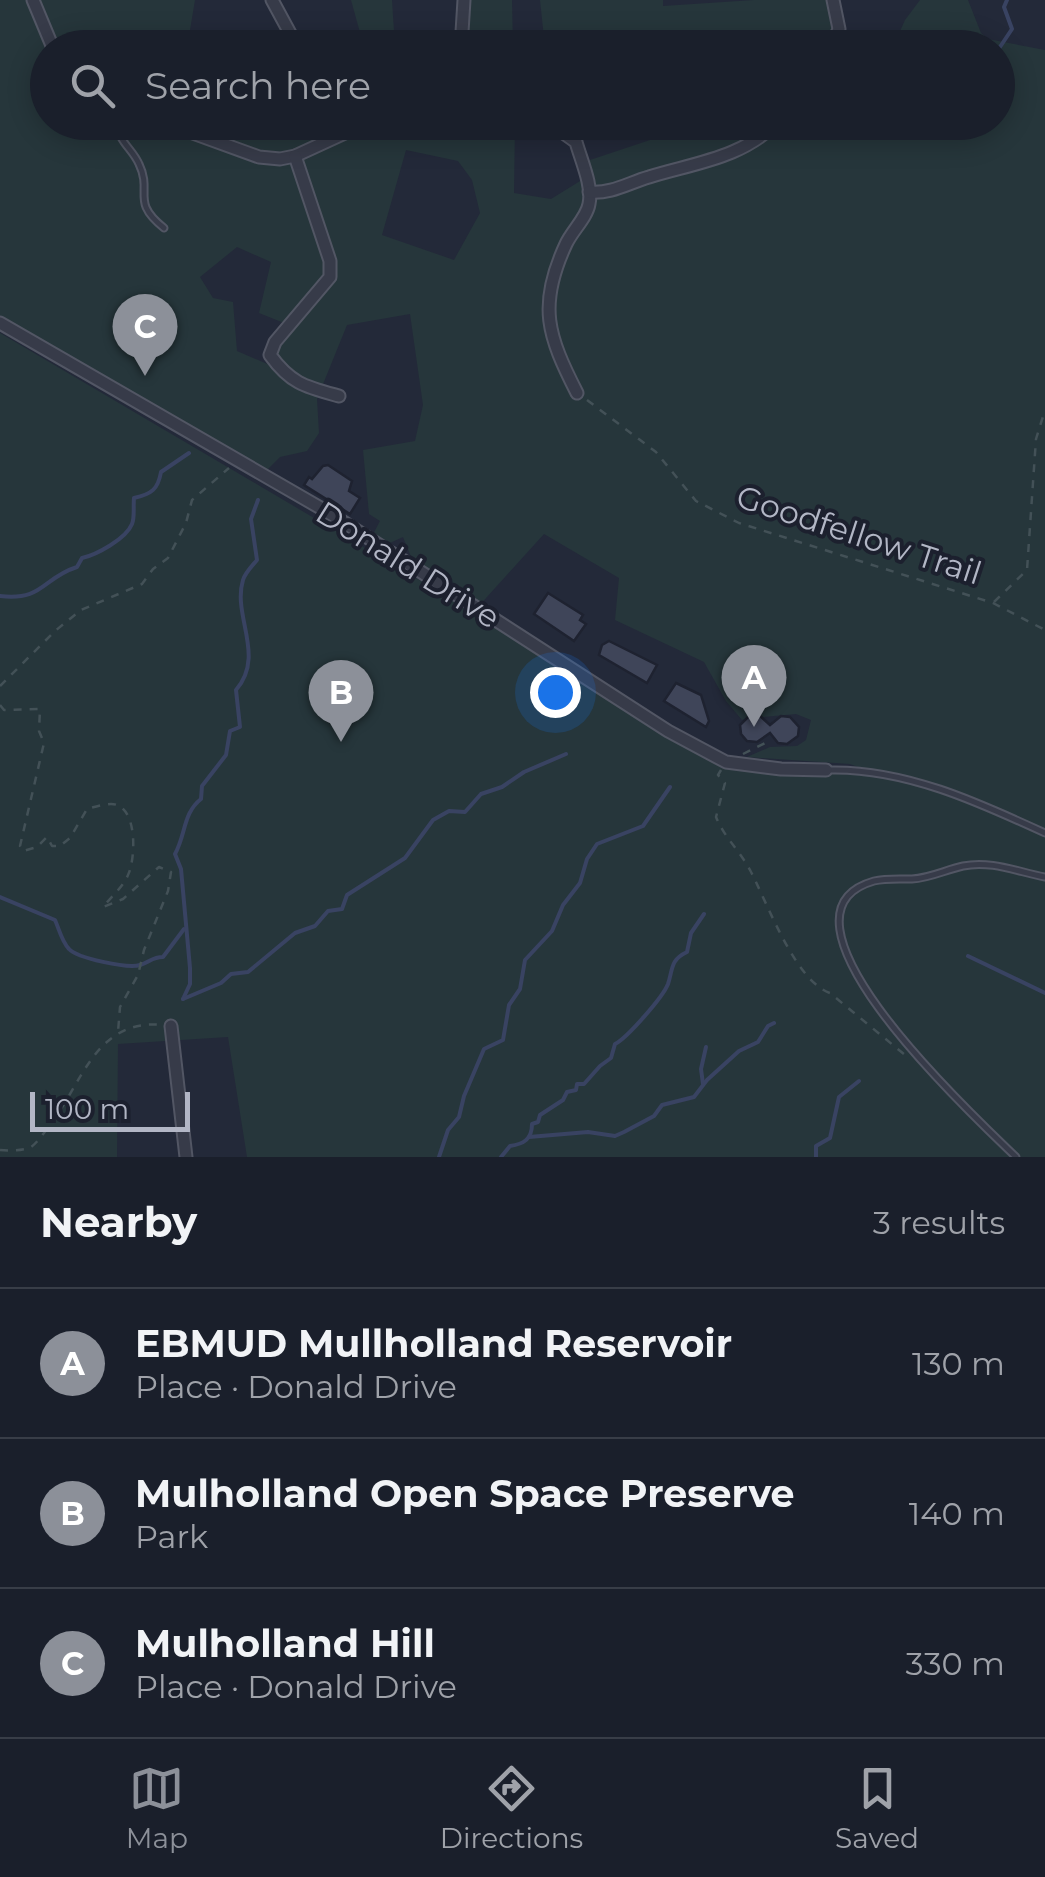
<!DOCTYPE html>
<html lang="en">
<head>
<meta charset="utf-8">
<style>
	body { margin:0; font-family:Montserrat,sans-serif; background:#232733; color:#f1f3f6 }
	.scale { position:absolute; left:30px; bottom:25px; width:160px; box-sizing:border-box; padding-left:10px; border:5px solid #b2b6c5; border-top:0; font-size:28px; line-height:35px; white-space:nowrap; color:#b2b6c5; -webkit-text-stroke:8px #1c202e; paint-order:stroke }
	.you { position:absolute; left:555px; top:692px; width:35px; height:35px; margin:-25px; border:8px solid #fff; border-radius:50%; background:#1a73e8; box-shadow:0 0 0 15px #1a73e833 }
	.badge { display:grid; place-items:center; width:65px; height:65px; border-radius:50%; background:#8c9099; color:#fff; font-size:32px; font-weight:700 }
	.pin { position:absolute; translate:-50% -82px; filter:drop-shadow(0 2px 5px #0008) }
	.pin::after { content:''; position:absolute; top:52px; width:35px; height:30px; background:inherit; clip-path:polygon(0 0,100% 0,50% 100%) }
	.list { margin:0; padding:0; list-style:none }
	h2 { display:flex; justify-content:space-between; align-items:center; height:130px; margin:0; padding:0 40px; font-size:42px }
	h2 small { font-size:32px; font-weight:400; color:#9fa2a9 }
	.list li { display:grid; grid-template-columns:65px 1fr auto; gap:30px; align-items:center; box-sizing:border-box; height:150px; padding:0 40px; border-top:2px solid #383d47 }
	.list b { display:block; font-size:38px; white-space:nowrap }
	.list p { margin:0; font-size:32px; white-space:nowrap; color:#9fa2a9 }
	.list em { font-size:32px; font-style:normal; color:#9fa2a9 }
	.icon { flex:none; width:55px; height:55px; fill:none; stroke:currentColor; stroke-width:2; stroke-linecap:round; stroke-linejoin:round }
	.map { position:relative; flex:none; width:1045px; height:1157px; overflow:hidden }
	.search { position:absolute; background:#1a1f2b; box-shadow:0 5px 25px #0003; left:30px; right:30px; top:30px; height:110px; display:flex; align-items:center; gap:25px; box-sizing:border-box; padding:0 35px; border-radius:55px; color:#9fa2a9; font-size:38px }
	.sheet { height:580px; background:#1a1f2b }
	nav { display:flex; justify-content:space-around; align-items:center; box-sizing:border-box; height:140px; border-top:2px solid #383d47; background:#1a1f2b; font-size:28px; color:#9fa2a9 }
	nav a { display:grid; justify-items:center; gap:5px }
	nav .on { color:#8c9099 }
	.map>svg:first-child { display:block }
</style>
</head>
<body>
<div class="map">
<svg width="1045" height="1157" viewBox="0 0 1045 1157">
	<rect width="100%" height="100%" fill="#232939"/>
	<!-- green -->
	<g fill="#26363b" fill-rule="evenodd">
		<path d="M0,0H195L190,30L210,47L48,48V122L515,123L514,193L551,199L585,178L581,163L701,123L998,122V48L893,47L905,20L920,0H968L981,33L988,39L1045,50V1157H247L228,1037L118,1044L117,1157H0V333L438,591L593,688L726,762L863,769L850,764L747,757L770,747L797,746L806,740L811,720L796,714L763,717L755,714L742,720L726,701L704,662L615,620L619,578L544,534L477,608L416,569L403,537L381,547L370,540L380,521L369,514L363,450L415,441L423,405L410,314L347,325L317,399L319,433L307,451L280,457L262,475L0,323ZM406,150L458,161L472,180L480,213L454,260L382,235ZM237,247L271,262L259,313L289,325L270,355L279,369L237,351L233,302L213,298L200,277Z"/>
		<polygon points="351,0 392,0 395,47 364,47"/>
		<polygon points="469,0 512,0 513,47 467,48"/>
		<polygon points="540,0 663,0 663,6 754,0 833,0 839,29 831,47 554,47 544,38"/>
	</g>
	<g fill="none" stroke-linecap="round" stroke-linejoin="round">
		<!-- stream -->
		<g stroke="#394362" stroke-width="4">
			<polyline points="998,50 1012,29 1004,7 1007,0"/>
			<path d="M0,596C44,601 42,578 77,567L82,558C96,555 126,539 132,524C135,517 133,507 134,498C152,494 158,489 161,472L189,453"/>
			<path d="M0,897L55,920C59,929 62,942 69,949C77,958 128,969 140,965C150,962 152,957 163,957L184,929"/>
			<polyline points="968,956 1045,993"/>
			<path d="M183,999L190,984V968L181,869L175,854C186,834 183,813 201,799L202,786L226,755L230,731L240,727L236,690C266,655 232,616 243,580C245,573 252,566 257,560L251,519L258,500"/>
			<polyline points="183,999 221,983 231,974 248,972 295,933 315,926 328,911 342,909 347,895 405,858 433,820 449,811 465,812 481,794 502,787 524,772 566,754"/>
			<polyline points="703,1084 701,1069 706,1047"/>
			<polyline points="529,1137 588,1132 615,1136 624,1132 654,1116 662,1105 694,1097 707,1080 739,1051 758,1042 768,1026 774,1023"/>
			<polyline points="439,1157 448,1130 459,1117 464,1096 484,1049 503,1040 509,1005 520,989 525,960 552,931 563,905 580,883 587,859 597,844 643,826 670,787"/>
			<path d="M501,1157L510,1146C524,1144 532,1139 532,1124L538,1122L540,1115L563,1100L567,1092L576,1090L577,1084H584L600,1066L611,1058L615,1044C627,1038 663,997 668,984C673,969 670,960 687,952L691,933L704,914"/>
			<polyline points="816,1157 816,1146 830,1138 839,1097 859,1081"/>
		</g>
	</g>
	<!-- building -->
	<g fill="#3f4559" stroke="#1e2230" stroke-width="2.5">
		<polygon points="328,465 352,481 349,491 360,498 350,514 304,485 309,477 312,479 323,466"/>
		<polygon points="548,593 583,615 580,620 586,624 574,641 534,614"/>
		<polygon points="609,641 657,665 647,683 599,655 602,645"/>
		<polygon points="676,683 701,695 709,721 706,727 664,701"/>
		<polygon points="750,715 759,715 770,725 781,716 790,717 799,727 798,736 787,744 778,743 770,733 757,742 747,741 741,734 740,725"/>
	</g>
	<g fill="none" stroke-linecap="round" stroke-linejoin="round">
		<!-- lane casing -->
		<g stroke="#525664" stroke-width="9">
			<g id="lane">
				<path d="M117,123C119,143 132,148 139,164C153,193 130,201 164,228"/>
				<path d="M829,770C904,768 978,802 1045,833"/>
				<path d="M1016,1157C980,1122 754,915 874,881C886,878 899,879 912,879C930,878 945,870 963,866C991,860 1018,872 1045,877"/>
			</g>
		</g>
		<!-- street casing -->
		<g stroke="#525664" stroke-width="15">
			<g id="street">
				<polyline points="33,0 53,48"/>
				<polyline points="272,0 298,48"/>
				<polyline points="461,48 464,0"/>
				<polyline points="831,48 839,29 833,0"/>
				<polyline points="114,122 190,132 259,157 280,159 295,156 345,133 388,122"/>
				<path d="M548,122L576,142C581,160 593,186 589,204C587,217 572,231 566,244C537,306 548,336 577,393"/>
				<path d="M295,156L330,261V277L275,342L270,355C291,384 306,387 339,396"/>
				<path d="M589,192C612,194 628,183 649,177C694,163 743,158 777,122"/>
				<polyline points="0,323 331,514 668,731 726,762 781,769 826,770"/>
				<polyline points="171,1026 186,1157"/>
			</g>
		</g>
		<!-- path -->
		<g stroke="#435157" stroke-width="2.5" stroke-dasharray="8 8" stroke-linecap="butt">
			<polyline points="587,400 656,452 696,501 739,523 993,603 1045,630"/>
			<polyline points="994,602 1027,570 1036,439 1045,410"/>
			<polyline points="0,686 55,631 81,610 142,584 153,569 168,558 186,523 192,500 229,468"/>
			<path d="M0,705L4,710L40,709L39,731L44,743L20,846L23,851L37,847L47,837L52,846H60L70,838L87,809C94,807 104,804 111,804C138,804 136,858 128,875C123,887 111,897 103,907L123,899L159,867L171,872L168,891L144,950L138,975L120,1007L118,1032"/>
			<polyline points="743,754 767,742"/>
			<path d="M721,770L718,775L725,783L716,817C724,837 740,851 750,870C767,902 795,981 830,993L905,1055"/>
			<path d="M0,1150C9,1151 23,1151 31,1147C37,1143 43,1134 47,1129C82,1086 94,1018 163,1025"/>
		</g>
		<!-- lane -->
		<use href="#lane" stroke="#373b49" stroke-width="5"/>
		<!-- street -->
		<use href="#street" stroke="#373b49" stroke-width="11"/>
	</g>
	<g text-anchor="middle" stroke-width="8" stroke-linejoin="round" paint-order="stroke">
		<!-- street labels -->
		<g font-size="32" fill="#b2b6c5" stroke="#1c202e">
			<text transform="translate(859 535) rotate(18)" y="11">Goodfellow Trail</text>
			<text transform="translate(408 565) rotate(32)" y="11">Donald Drive</text>
		</g>
	</g>
</svg>
<div class="scale">100 m</div>
<div class="you"></div>
<div class="pin badge" style="left:754px;top:727px">A</div>
<div class="pin badge" style="left:341px;top:742px">B</div>
<div class="pin badge" style="left:145px;top:376px">C</div>
<div class="search"><svg class="icon" aria-label="search" viewBox="0 0 24 24"><circle cx="10" cy="10" r="6"/><path d="M15 15l6 6"/></svg>Search here</div>
</div>
<section class="sheet">
<h2>Nearby<small>3 results</small></h2>
<ul class="list">
<li><span class="badge">A</span><div><b>EBMUD Mullholland Reservoir</b><p>Place · Donald Drive</p></div><em>130 m</em></li>
<li><span class="badge">B</span><div><b>Mulholland Open Space Preserve</b><p>Park</p></div><em>140 m</em></li>
<li><span class="badge">C</span><div><b>Mulholland Hill</b><p>Place · Donald Drive</p></div><em>330 m</em></li>
</ul>
</section>
<nav>
<a class="on"><svg class="icon" aria-label="map" viewBox="0 0 24 24"><path d="M3 6l6-2 6 2 6-2v14l-6 2-6-2-6 2zM9 4v14M15 6v14"/></svg>Map</a>
<a><svg class="icon" aria-label="directions" viewBox="0 0 24 24"><path d="M12 3l9 9-9 9-9-9zM9 14v-3h6M13 9l2 2-2 2"/></svg>Directions</a>
<a><svg class="icon" aria-label="saved" viewBox="0 0 24 24"><path d="M7 4h10v16l-5-4-5 4z"/></svg>Saved</a>
</nav>
</body>
</html>
